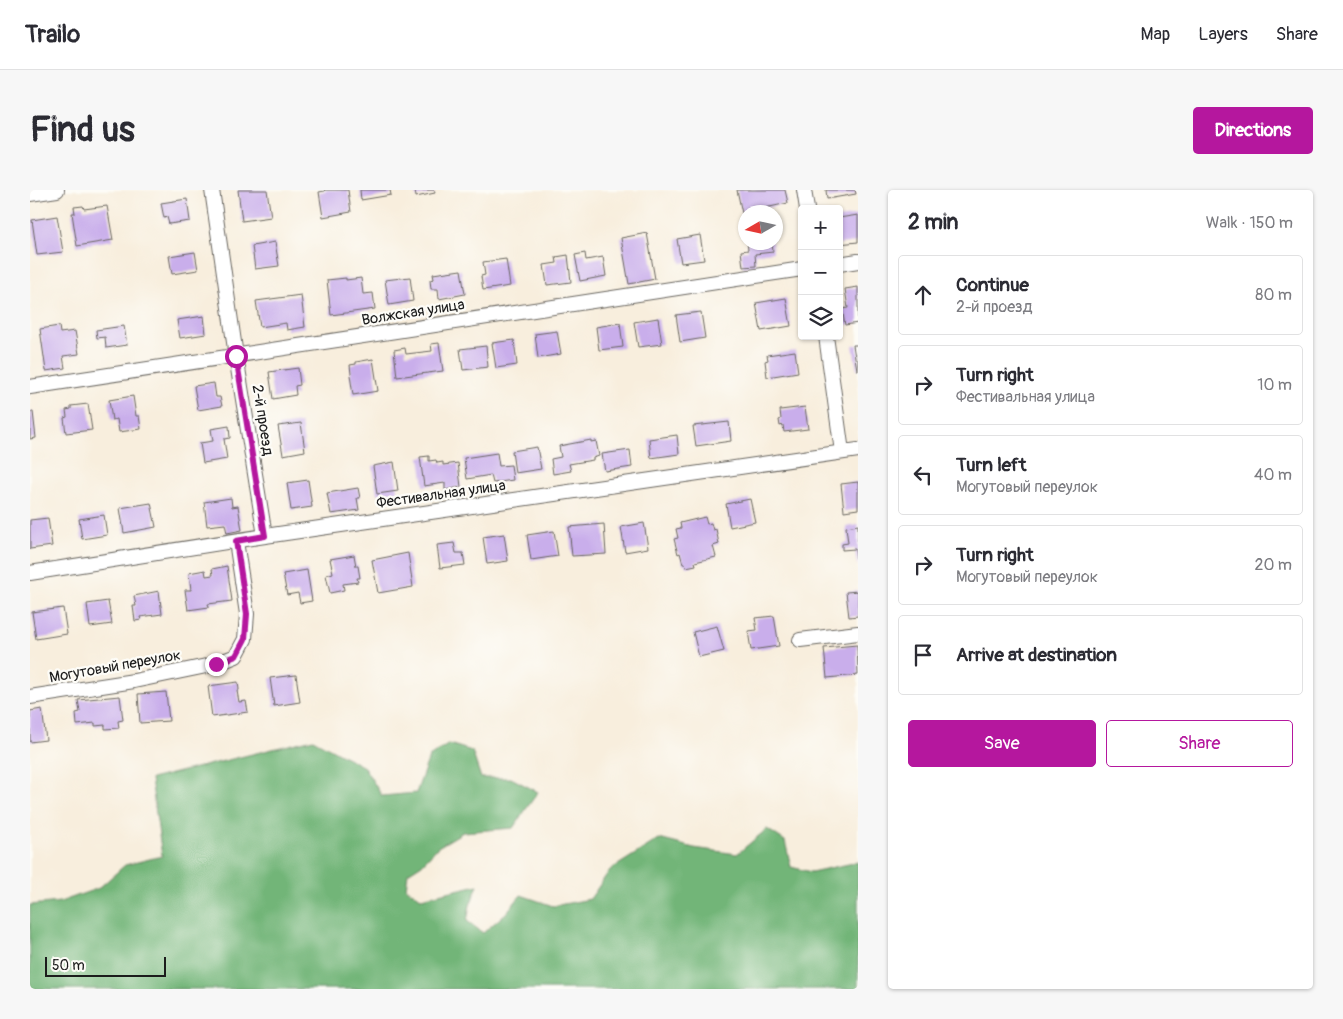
<!DOCTYPE html>
<html lang="en">
<head>
<meta charset="utf-8">
<style>
	body { margin:0; font-family:Pangolin,sans-serif; background:#f7f7f7; color:#2b2b33 }
	.controls { position:absolute; right:15px; top:15px; display:grid; overflow:hidden; border-radius:5px; box-shadow:0 1px 4px #0004 }
	.controls button { width:45px; height:45px; display:grid; place-items:center; padding:0; border:0; border-bottom:1px solid #e1e1e2; background:#fff; color:#2b2b33; font:25px sans-serif }
	.compass { position:absolute; left:708px; top:15px; width:45px; height:45px; border-radius:50%; background:#fff; box-shadow:0 1px 4px #0004; rotate:261deg }
	.scale { position:absolute; left:15px; bottom:12px; width:121px; box-sizing:border-box; padding-left:5px; border:2px solid #1c1c1c; border-top:0; font-size:14px; line-height:18px; white-space:nowrap; color:#1c1c1c; -webkit-text-stroke:4px #fdfcf7; paint-order:stroke }
	.stop { position:absolute; width:15px; height:15px; margin:-11px; border:4px solid #b5179e; border-radius:50%; background:#fff }
	.stop.end { background:#b5179e; border-color:#fff; box-shadow:0 1px 5px #0008 }
	.list { margin:0; padding:0; list-style:none }
	h2 { display:flex; justify-content:space-between; align-items:center; height:65px; margin:0; padding:0 20px; font-size:21px }
	h2 small { font-size:16px; font-weight:400; color:#7c7c81 }
	.list li { display:grid; grid-template-columns:32px 1fr auto; gap:15px; align-items:center; box-sizing:border-box; height:80px; margin:0 10px 10px; padding:0 10px; border:1px solid #e1e1e2; border-radius:5px }
	.list b { display:block; font-size:19px; white-space:nowrap }
	.list p { margin:0; font-size:16px; white-space:nowrap; color:#7c7c81 }
	.list em { font-size:16px; font-style:normal; color:#7c7c81 }
	.actions { display:flex; gap:10px; padding:15px 20px }
	.actions a { flex:1; padding:11px 0; border:1px solid #b5179e; border-radius:5px; text-align:center; font-size:18px; color:#b5179e }
	.actions .main { background:#b5179e; color:#fff }
	.icon { flex:none; width:28px; height:28px; fill:none; stroke:currentColor; stroke-width:2; stroke-linecap:round; stroke-linejoin:round }
	.map { position:relative; flex:none; width:828px; height:799px; overflow:hidden; border-radius:5px }
	header { display:flex; align-items:center; gap:30px; box-sizing:border-box; height:70px; padding:0 25px; background:#fff; border-bottom:1px solid #e1e1e2 }
	header strong { font-size:24px }
	nav { display:flex; gap:28px; margin-inline-start:auto; font-size:18px }
	.intro { display:flex; align-items:center; justify-content:space-between; box-sizing:border-box; height:120px; padding:0 30px }
	h1 { margin:0; font-size:35px }
	.button { padding:12px 22px; border-radius:5px; background:#b5179e; color:#fff; font-size:18px; font-weight:700 }
	main { display:flex; gap:30px; padding:0 30px }
	aside { flex:1; background:#fff; border-radius:5px; box-shadow:0 1px 4px #0004 }
	.map>svg:first-child { display:block }
</style>
</head>
<body>
<header>
<strong>Trailo</strong>
<nav><a>Map</a><a>Layers</a><a>Share</a></nav>
</header>
<div class="intro"><h1>Find us</h1><a class="button">Directions</a></div>
<main>
<div class="map">
<svg width="828" height="799" viewBox="0 0 828 799">
	<rect width="100%" height="100%" fill="#fdfcf7"/>
	<filter id="ink" filterUnits="userSpaceOnUse"><feTurbulence type="fractalNoise" baseFrequency=".02" numOctaves="2"/><feDisplacementMap in="SourceGraphic" scale="10" xChannelSelector="R" yChannelSelector="G"/><feConvolveMatrix kernelMatrix="1 2 1 2 8 2 1 2 1" color-interpolation-filters="sRGB"/></filter>
	<filter id="wash" filterUnits="userSpaceOnUse"><feTurbulence type="fractalNoise" baseFrequency=".0096" numOctaves="4" result="noise"/><feDisplacementMap in="SourceGraphic" scale="20" xChannelSelector="R" yChannelSelector="G"/><feGaussianBlur stdDeviation="1.12" result="paint"/><feColorMatrix in="noise" values="0 0 0 0 0 0 0 0 0 0 0 0 0 0 0 0 0 1.4 0 .05"/><feComposite in="paint" operator="in"/></filter>
	<g filter="url(#wash)">
		<rect width="100%" height="100%" fill="#f8eedd"/>
		<!-- forest -->
		<polygon fill="#72b578" stroke="#47684a" points="283,549 334,577 352,606 386,603 399,567 419,554 442,561 451,588 481,588 508,602 483,638 433,642 408,657 392,674 378,683 376,698 391,708 448,695 440,715 437,731 453,743 476,723 491,705 523,716 560,709 580,680 629,649 664,658 707,664 737,639 755,651 761,677 781,682 828,672 828,799 0,799 0,715 30,712 69,698 95,675 132,666 121,589"/>
		<g id="blocks">
			<!-- building -->
			<g fill="#c9aeeb">
				<polygon points="208,0 237,0 241,27 212,31"/>
				<polygon points="294,0 318,0 321,22 293,27 289,2 295,1"/>
				<polygon points="330,0 360,0 361,5 331,10"/>
				<polygon points="385,0 404,0 405,3 386,7"/>
				<polygon points="707,0 755,0 758,13 712,23"/>
				<polygon points="796,0 825,0 826,4 797,9"/>
				<polygon points="157,9 160,31 139,34 137,27 134,28 131,13"/>
				<polygon points="53,16 54,19 77,16 83,50 47,56 42,23 45,23 44,17"/>
				<polygon points="828,25 828,52 809,54 809,28"/>
				<polygon points="27,26 33,62 7,65 2,30"/>
				<polygon points="617,43 625,89 599,94 591,48"/>
				<polygon points="670,45 674,70 651,73 647,49"/>
				<polygon points="245,52 249,76 225,79 222,56"/>
				<polygon points="717,52 742,52 743,62 725,64 726,76 713,77 711,61 718,60"/>
				<polygon points="165,62 168,80 142,84 139,66"/>
				<polygon points="555,63 556,70 573,67 576,86 550,91 545,65"/>
				<polygon points="538,65 541,92 517,95 514,75 527,73 526,67"/>
				<polygon points="476,69 480,96 453,100 451,86 455,85 453,72"/>
				<polygon points="431,80 435,104 409,109 408,99 401,99 400,90 404,89 403,84"/>
				<polygon points="380,87 383,111 359,115 355,90"/>
				<polygon points="316,88 316,90 331,88 333,104 343,103 345,119 301,125 297,90"/>
				<polygon points="828,97 828,133 815,135 812,119 818,118 815,99"/>
				<polygon points="271,105 275,137 257,140 256,133 230,137 226,111"/>
				<polygon points="756,108 761,136 731,141 726,113"/>
				<polygon points="671,122 675,148 650,152 646,125"/>
				<polygon points="174,126 176,144 150,148 147,130"/>
				<polygon points="628,128 632,154 608,157 604,132"/>
				<polygon points="590,133 593,157 569,160 566,137"/>
				<polygon points="29,136 30,143 45,141 49,164 33,166 35,178 16,181 10,139"/>
				<polygon points="94,136 97,155 76,158 75,147 67,148 66,140"/>
				<polygon points="527,141 531,164 508,168 505,144"/>
				<polygon points="484,150 487,175 466,178 462,153"/>
				<polygon points="409,153 413,181 367,187 364,160 375,158 376,164 402,161 401,154"/>
				<polygon points="823,155 828,155 828,180 827,180"/>
				<polygon points="456,156 458,177 433,180 430,159"/>
				<polygon points="765,161 768,182 737,187 735,171 738,170 737,165"/>
				<polygon points="343,169 348,201 323,205 320,185 321,184 320,175 326,174 326,172"/>
				<polygon points="268,178 270,195 265,196 266,205 243,209 239,182"/>
				<polygon points="184,193 186,207 190,207 192,216 168,220 164,196"/>
				<polygon points="103,206 106,226 109,226 111,239 89,242 87,229 82,230 79,210"/>
				<polygon points="58,214 62,240 36,243 34,228 37,227 36,220 41,219 41,216"/>
				<polygon points="775,217 778,239 754,242 753,235 750,236 749,230 751,229 750,220"/>
				<polygon points="0,222 3,222 6,248 0,249"/>
				<polygon points="699,232 701,251 666,256 663,236"/>
				<polygon points="271,233 275,261 253,265 248,236"/>
				<polygon points="199,236 200,248 194,249 197,269 173,273 170,253 183,251 181,239"/>
				<polygon points="647,245 649,264 621,268 619,249"/>
				<polygon points="561,250 561,252 566,251 569,266 563,268 563,270 539,274 541,281 523,284 521,269 531,267 529,256"/>
				<polygon points="507,257 511,279 485,283 482,261"/>
				<polygon points="600,260 602,277 575,281 572,264"/>
				<polygon points="467,263 469,276 481,275 483,290 463,293 461,285 437,289 434,268"/>
				<polygon points="399,266 399,271 406,270 407,273 413,272 413,275 428,273 431,297 415,300 415,293 394,296 390,267"/>
				<polygon points="364,272 368,301 347,304 343,276"/>
				<polygon points="278,290 282,317 261,320 257,293"/>
				<polygon points="828,292 828,319 814,321 811,294"/>
				<polygon points="328,298 330,308 327,308 329,320 301,324 297,303"/>
				<polygon points="201,308 202,317 208,316 212,340 197,343 195,334 177,336 174,312"/>
				<polygon points="720,309 725,332 700,337 696,314"/>
				<polygon points="121,313 126,337 94,343 90,318"/>
				<polygon points="74,325 77,345 52,349 49,329"/>
				<polygon points="675,327 677,334 681,333 683,340 686,339 689,354 683,356 686,367 665,372 666,375 656,377 655,374 653,374 650,363 648,364 644,349 648,348 646,339 651,338 650,333"/>
				<polygon points="18,328 22,356 0,359 0,330"/>
				<polygon points="614,333 618,358 595,362 591,337"/>
				<polygon points="574,334 576,364 542,366 539,337"/>
				<polygon points="828,335 828,375 827,375 825,359 812,360 812,354 818,353 816,337"/>
				<polygon points="524,341 528,366 501,370 497,345"/>
				<polygon points="474,344 478,371 457,374 453,347"/>
				<polygon points="424,353 426,363 433,363 435,375 410,378 407,355"/>
				<polygon points="378,363 383,397 348,403 342,370"/>
				<polygon points="324,365 326,376 328,376 330,388 327,388 328,392 313,394 314,400 300,403 296,385 303,383 300,369"/>
				<polygon points="197,376 202,411 178,414 179,417 158,420 155,400 161,400 159,383 175,380 176,386 183,385 182,379"/>
				<polygon points="277,380 282,411 270,413 268,403 257,405 253,384"/>
				<polygon points="129,401 132,424 110,427 111,430 105,431 103,416 106,416 104,406"/>
				<polygon points="828,401 828,426 819,427 816,402"/>
				<polygon points="78,411 82,434 60,437 57,414"/>
				<polygon points="33,418 37,444 6,449 2,422"/>
				<polygon points="744,426 749,456 721,460 718,441 727,440 725,428"/>
				<polygon points="687,436 694,461 669,467 663,442"/>
				<polygon points="827,455 828,485 797,488 794,458"/>
				<polygon points="266,485 270,512 244,516 240,488"/>
				<polygon points="208,492 209,500 207,501 209,512 216,511 218,522 182,527 178,496"/>
				<polygon points="136,502 139,531 110,533 108,504"/>
				<polygon points="90,506 93,530 88,531 89,538 75,539 75,535 65,536 65,533 47,535 46,523 50,522 48,510"/>
				<polygon points="12,519 16,550 0,552 0,521"/>
			</g>
		</g>
	</g>
	<g filter="url(#ink)">
		<use href="#blocks" fill-opacity="0" stroke="#696660" stroke-width="1"/>
		<g fill="none" stroke-linecap="round" stroke-linejoin="round">
			<!-- street casing -->
			<g stroke="#696660" stroke-width="16">
				<g id="street">
					<polyline points="182,0 206,166 235,346"/>
					<polyline points="774,0 777,19"/>
					<polyline points="0,4 27,0"/>
					<polyline points="809,74 828,71"/>
					<polyline points="796,146 812,262"/>
					<polyline points="0,197 772,79"/>
					<polyline points="0,383 235,346 828,260"/>
					<polyline points="770,450 828,443"/>
					<polyline points="0,507 104,491 186,474 206,466 215,449 217,424 206,351"/>
				</g>
			</g>
			<!-- street -->
			<use href="#street" stroke="#fff" stroke-width="14"/>
		</g>
	</g>
	<g fill="none" stroke-linecap="round" stroke-linejoin="round" filter="url(#ink)">
		<!-- route -->
		<polyline stroke="#b5179e" stroke-width="6" points="186,474 206,466 215,449 217,424 206,351 235,346 206,166"/>
	</g>
	<g text-anchor="middle" stroke-width="4.5" stroke-linejoin="round" paint-order="stroke">
		<!-- street labels -->
		<g font-size="15" fill="#1c1c1c" stroke="#fdfcf7">
			<text transform="translate(383 122) rotate(-9)" y="5">Волжская улица</text>
			<text transform="translate(233 230) rotate(81)" y="5">2-й проезд</text>
			<text transform="translate(411 304) rotate(-8)" y="5">Фестивальная улица</text>
			<text transform="translate(85 476) rotate(-10)" y="5">Могутовый переулок</text>
		</g>
	</g>
</svg>
<div class="controls">
<button>+</button>
<button>−</button>
<button><svg class="icon" aria-label="layers" viewBox="0 0 24 24"><path d="M12 4l9 5-9 5-9-5zM3 14l9 5 9-5"/></svg></button>
</div>
<svg class="compass" viewBox="-18 -18 36 36"><path d="M0-13l5 13h-10z" fill="#e53935"/><path d="M0 13l5-13h-10z" fill="#7c7c81"/></svg>
<div class="scale">50 m</div>
<div class="stop" style="left:206px;top:166px"></div>
<div class="stop end" style="left:186px;top:474px"></div>
</div>
<aside>
<h2>2 min<small>Walk · 150 m</small></h2>
<ul class="list">
<li><svg class="icon" aria-label="ahead" viewBox="0 0 24 24"><path d="M12 20V5M6 11l6-6 6 6"/></svg><div><b>Continue</b><p>2-й проезд</p></div><em>80 m</em></li>
<li><svg class="icon" aria-label="right" viewBox="0 0 24 24"><path d="M7 20v-9h11M14 6l5 5-5 5"/></svg><div><b>Turn right</b><p>Фестивальная улица</p></div><em>10 m</em></li>
<li><svg class="icon" aria-label="left" viewBox="0 0 24 24"><path d="M17 20v-9H6M10 6l-5 5 5 5"/></svg><div><b>Turn left</b><p>Могутовый переулок</p></div><em>40 m</em></li>
<li><svg class="icon" aria-label="right" viewBox="0 0 24 24"><path d="M7 20v-9h11M14 6l5 5-5 5"/></svg><div><b>Turn right</b><p>Могутовый переулок</p></div><em>20 m</em></li>
<li><svg class="icon" aria-label="arrive" viewBox="0 0 24 24"><path d="M6 21V4h12l-3 4 3 4H6"/></svg><div><b>Arrive at destination</b></div></li>
</ul>
<div class="actions"><a class="main">Save</a><a>Share</a></div>
</aside>
</main>
</body>
</html>
